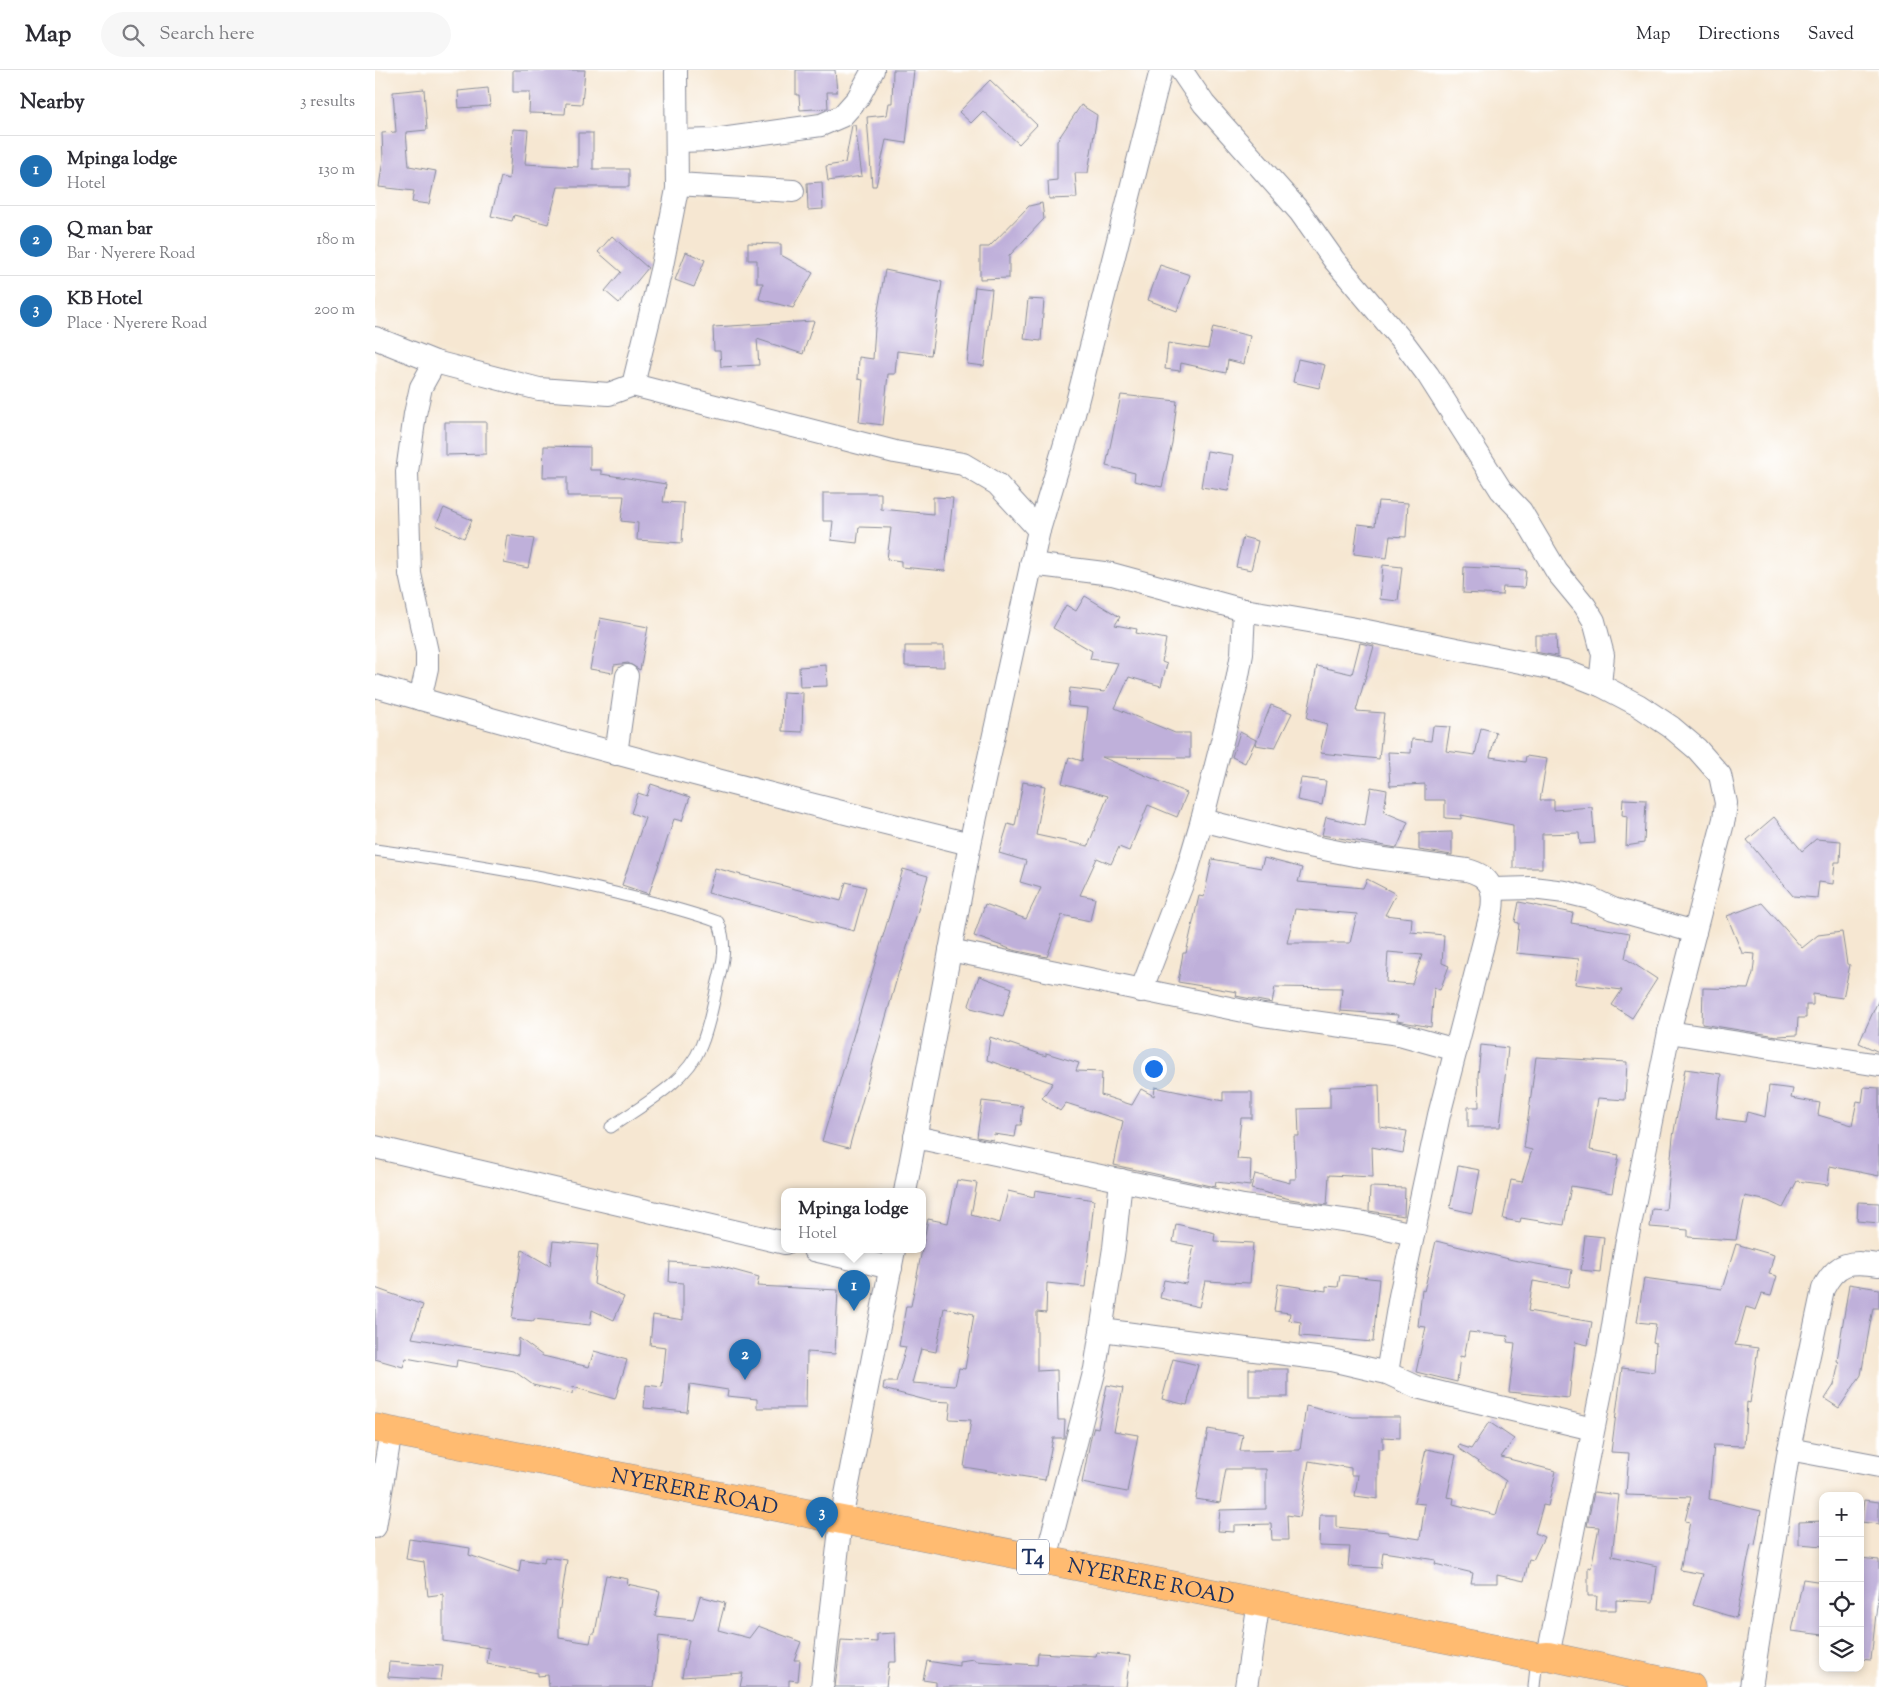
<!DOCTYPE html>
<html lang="en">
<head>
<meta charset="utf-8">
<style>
	body { margin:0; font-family:"Sorts Mill Goudy",serif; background:#f7f7f7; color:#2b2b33 }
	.controls { position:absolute; right:15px; bottom:15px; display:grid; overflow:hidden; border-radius:10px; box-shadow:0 2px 8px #0003 }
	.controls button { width:45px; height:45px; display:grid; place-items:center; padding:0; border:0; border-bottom:1px solid #e1e1e2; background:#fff; color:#2b2b33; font:25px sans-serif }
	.you { position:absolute; left:778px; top:998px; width:18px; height:18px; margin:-12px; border:4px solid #fff; border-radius:50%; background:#1a73e8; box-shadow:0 0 0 8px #1a73e833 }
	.badge { display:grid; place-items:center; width:32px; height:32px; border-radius:50%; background:#1f6fb2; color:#fff; font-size:16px; font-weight:700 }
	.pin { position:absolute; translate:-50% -41px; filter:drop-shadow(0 1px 2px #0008) }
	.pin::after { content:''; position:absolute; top:26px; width:18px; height:15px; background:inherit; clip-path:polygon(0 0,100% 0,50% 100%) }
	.popup { position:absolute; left:406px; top:1118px; width:145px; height:65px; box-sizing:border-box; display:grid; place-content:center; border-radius:10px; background:#fff; filter:drop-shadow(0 1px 4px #0005); font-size:16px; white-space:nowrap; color:#7c7c81 }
	.popup b { font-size:19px; color:#2b2b33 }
	.popup::after { content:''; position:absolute; left:50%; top:100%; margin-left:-10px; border:10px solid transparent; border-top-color:#fff }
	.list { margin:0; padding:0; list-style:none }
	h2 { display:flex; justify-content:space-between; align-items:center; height:65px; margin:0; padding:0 20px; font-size:21px }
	h2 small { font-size:16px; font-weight:400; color:#7c7c81 }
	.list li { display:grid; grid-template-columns:32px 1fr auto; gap:15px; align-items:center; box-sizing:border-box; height:70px; padding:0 20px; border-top:1px solid #e1e1e2 }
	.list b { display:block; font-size:19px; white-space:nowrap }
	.list p { margin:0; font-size:16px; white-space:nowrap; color:#7c7c81 }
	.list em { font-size:16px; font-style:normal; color:#7c7c81 }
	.icon { flex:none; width:28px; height:28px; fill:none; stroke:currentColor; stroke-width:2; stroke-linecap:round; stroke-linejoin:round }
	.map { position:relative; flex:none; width:1504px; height:1617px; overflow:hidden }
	header { display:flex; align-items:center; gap:30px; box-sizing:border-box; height:70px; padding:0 25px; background:#fff; border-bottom:1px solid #e1e1e2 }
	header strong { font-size:24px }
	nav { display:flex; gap:28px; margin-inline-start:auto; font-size:18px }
	.search { width:350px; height:45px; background:#f7f7f7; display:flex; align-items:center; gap:12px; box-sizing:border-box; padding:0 18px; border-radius:28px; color:#7c7c81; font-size:19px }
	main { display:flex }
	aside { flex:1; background:#fff }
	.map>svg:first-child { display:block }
</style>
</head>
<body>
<header>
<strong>Map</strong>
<div class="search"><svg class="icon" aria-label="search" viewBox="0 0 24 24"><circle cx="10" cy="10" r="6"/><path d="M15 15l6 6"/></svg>Search here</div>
<nav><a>Map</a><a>Directions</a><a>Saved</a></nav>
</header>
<main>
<aside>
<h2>Nearby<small>3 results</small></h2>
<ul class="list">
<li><span class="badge">1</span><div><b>Mpinga lodge</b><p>Hotel</p></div><em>130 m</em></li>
<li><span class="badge">2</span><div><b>Q man bar</b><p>Bar · Nyerere Road</p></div><em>180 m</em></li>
<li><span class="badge">3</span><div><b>KB Hotel</b><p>Place · Nyerere Road</p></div><em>200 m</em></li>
</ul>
</aside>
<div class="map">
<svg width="1504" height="1617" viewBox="0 0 1504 1617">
	<rect width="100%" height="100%" fill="#fff"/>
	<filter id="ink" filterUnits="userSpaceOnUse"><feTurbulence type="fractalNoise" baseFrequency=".02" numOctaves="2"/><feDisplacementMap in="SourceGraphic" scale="10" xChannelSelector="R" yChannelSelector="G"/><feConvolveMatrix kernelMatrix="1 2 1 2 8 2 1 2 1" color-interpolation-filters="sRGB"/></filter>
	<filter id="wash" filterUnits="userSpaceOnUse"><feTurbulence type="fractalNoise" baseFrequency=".0096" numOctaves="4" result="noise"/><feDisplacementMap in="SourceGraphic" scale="20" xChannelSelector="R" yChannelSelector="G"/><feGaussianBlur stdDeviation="1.12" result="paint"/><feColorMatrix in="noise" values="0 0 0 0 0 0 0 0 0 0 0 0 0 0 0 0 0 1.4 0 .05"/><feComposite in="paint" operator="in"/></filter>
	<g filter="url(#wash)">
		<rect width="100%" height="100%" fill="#f6e7d2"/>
		<g id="blocks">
			<!-- building -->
			<g fill="#bfb0da" fill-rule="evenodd">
				<polygon points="138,0 210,0 207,34 191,33 190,44 154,43 155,22 138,22"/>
				<polygon points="421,0 460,0 462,22 452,22 453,38 425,40 424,25 421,25"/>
				<polygon points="518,0 539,0 531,73 511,70 501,116 497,116 492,47 512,45 514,33 517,33"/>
				<polygon points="615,10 662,55 644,74 608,41 596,53 584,42"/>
				<polygon points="113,18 115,36 84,38 83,21"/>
				<polygon points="49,19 52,60 31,62 34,96 61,101 54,134 37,132 39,121 4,117 8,89 7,63 21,62 18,22"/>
				<polygon points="706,35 722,45 713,103 700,103 702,128 674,129 673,111 682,110 682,71"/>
				<polygon points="477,55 480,55 487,106 453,111 451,96 470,93"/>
				<polygon points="138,59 153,60 150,94 203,97 203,63 218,63 218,99 254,99 254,117 183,117 173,154 139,145 137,151 116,146 126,107 134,109"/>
				<polygon points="447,112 448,139 433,140 432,113"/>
				<polygon points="667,133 669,149 634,186 634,208 605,209 605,177 614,177 654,136"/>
				<polygon points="237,166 273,198 244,233 230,221 246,202 223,182"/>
				<polygon points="373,173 406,174 406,185 438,203 418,238 384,229 388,213 382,213 382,190 373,190"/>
				<polygon points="311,182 330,190 319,217 300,210"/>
				<polygon points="785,195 815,205 802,241 773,230"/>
				<polygon points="510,200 567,212 556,285 522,281 520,304 513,304 508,355 484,352 488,310 483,309 484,287 498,289 500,257"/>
				<polygon points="600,217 617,219 609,296 592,294"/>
				<polygon points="653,229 669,230 666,271 649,269"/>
				<polygon points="439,251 428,284 382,269 384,295 346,297 345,281 339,281 338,257"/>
				<polygon points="838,257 875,266 869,294 853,290 851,303 806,293 805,301 790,299 793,273 833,279"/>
				<polygon points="923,289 950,295 944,318 918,312"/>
				<polygon points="746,325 802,331 797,373 787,417 759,411 760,403 731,396"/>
				<polygon points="70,352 111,352 111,384 70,385"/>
				<polygon points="169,376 215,377 215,400 226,400 226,404 291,414 288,432 309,433 307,473 262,470 263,453 246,451 249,426 192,426 192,407 168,407"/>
				<polygon points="832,381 858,385 853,421 826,417"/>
				<polygon points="448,423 506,423 506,439 558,444 558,427 578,428 570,501 526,497 526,491 512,489 516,458 484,457 482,473 456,470 458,451 448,451"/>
				<polygon points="1003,431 1033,433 1031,467 1015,466 1012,488 979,484 983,454 1000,456"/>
				<polygon points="69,438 97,450 89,468 61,455"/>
				<polygon points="133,465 159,469 153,498 129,493"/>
				<polygon points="868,467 883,471 876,500 861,497"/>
				<polygon points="1008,495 1027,497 1023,531 1005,529"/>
				<polygon points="1089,497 1151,500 1149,518 1128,517 1127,525 1088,523"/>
				<polygon points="710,526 745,547 740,555 762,559 761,563 791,569 787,592 792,594 786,616 754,607 740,638 800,663 815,663 815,688 727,687 812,723 802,747 773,735 754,781 744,777 736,794 722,788 705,825 720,828 715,851 687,845 672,887 638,880 599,866 610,834 651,849 666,818 645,812 651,791 624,783 633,754 640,756 648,712 670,716 661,765 713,776 733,726 687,713 694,687 707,691 713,638 693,636 695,618 730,622 743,593 715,589 717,581 678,558 691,535 701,541"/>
				<polygon points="225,548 273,557 265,600 253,593 239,595 238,603 215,599"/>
				<polygon points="1160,565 1181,565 1182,586 1160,582"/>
				<polygon points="985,573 999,576 981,641 1009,643 1004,689 945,683 952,654 932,648 942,596 977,604"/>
				<polygon points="530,576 569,576 569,597 530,596"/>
				<polygon points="451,595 452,616 425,617 424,597"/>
				<polygon points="408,622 428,623 427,662 407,661"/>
				<polygon points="896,635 917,643 900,678 880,675"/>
				<polygon points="1058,656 1075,657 1071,681 1100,685 1106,658 1121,662 1115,687 1150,692 1151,686 1172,689 1165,730 1179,730 1179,740 1217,737 1220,773 1205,774 1204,763 1167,764 1167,798 1138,798 1138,755 1086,745 1086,749 1070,748 1070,730 1050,730 1050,714 1015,716 1013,682 1036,683 1037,669 1056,671"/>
				<polygon points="865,662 881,670 870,693 857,687"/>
				<polygon points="926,708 951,711 947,735 922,730"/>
				<polygon points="276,714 315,727 307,751 299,749 274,824 247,815 270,748 256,743 263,723 272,726"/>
				<polygon points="996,717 1012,720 1009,742 1033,752 1022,778 947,765 951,747 990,756"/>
				<polygon points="1248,729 1271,730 1269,773 1251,776 1252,746 1247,745"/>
				<polygon points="1399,747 1427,781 1441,769 1466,771 1465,792 1460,792 1458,814 1444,812 1442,828 1418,826 1372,770"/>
				<polygon points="1077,762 1077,785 1044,780 1044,763"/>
				<path d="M889,788L927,798L923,812L988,818L992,809L1021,824L1010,845L1037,848L1036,862L1069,865L1067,893L1074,896L1065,920L1059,917L1056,957L1022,951L1023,945L965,941L967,918L900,917L897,933L861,926L862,922L803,912L808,883H811L824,826L829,827L837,789L886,798ZM920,839L982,844L975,873H912ZM1013,882L1047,885L1037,914L1011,912Z"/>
				<polygon points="340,798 466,831 471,812 491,817 479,861 333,823"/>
				<polygon points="528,799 553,806 525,901 524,901 474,1078 447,1071"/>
				<polygon points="1144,832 1198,843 1196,853 1255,863 1250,888 1282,909 1257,948 1237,935 1247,920 1200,914 1204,889 1141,883 1144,853 1140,852"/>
				<polygon points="1387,833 1427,878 1443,865 1467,862 1472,894 1475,895 1468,928 1438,924 1438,935 1431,935 1431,948 1423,948 1422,965 1402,966 1327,954 1328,918 1373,919 1378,903 1380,884 1367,883 1352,846"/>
				<polygon points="604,906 637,918 628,946 596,938 594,935"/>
				<polygon points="1504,929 1504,982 1484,973"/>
				<polygon points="615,967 671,986 671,983 704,993 701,1001 727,1002 726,1025 757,1035 766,1019 779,1026 780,1017 848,1031 848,1022 877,1022 877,1048 866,1048 862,1089 876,1090 875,1116 841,1112 840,1117 739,1095 748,1051 691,1033 685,1041 667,1028 678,1013 612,990"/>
				<polygon points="1106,975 1133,978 1125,1057 1093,1057 1093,1037 1104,1037 1103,1005"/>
				<polygon points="1161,987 1252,992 1250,1030 1223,1028 1215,1080 1244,1085 1237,1123 1196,1116 1189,1155 1146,1148 1145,1152 1128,1149 1136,1110 1147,1112 1157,1080 1149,1078"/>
				<polygon points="1310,999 1346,1004 1341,1048 1370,1052 1372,1042 1390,1047 1394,1016 1418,1019 1416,1028 1445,1033 1443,1045 1477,1055 1482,1031 1487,1032 1489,1017 1504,1018 1504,1106 1455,1096 1453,1115 1422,1111 1408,1138 1393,1131 1370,1126 1361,1170 1313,1167 1313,1160 1275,1157 1277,1139 1291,1140 1298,1067"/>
				<polygon points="1004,1015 1005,1057 1032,1061 1028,1083 997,1077 998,1107 954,1105 952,1135 915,1129 876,1119 880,1104 915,1113 915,1109 921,1109 919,1066 924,1066 923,1039 955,1038 955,1017"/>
				<polygon points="607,1031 648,1036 646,1055 642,1055 640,1067 619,1064 618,1070 602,1067"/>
				<polygon points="1083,1096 1105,1100 1097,1143 1075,1138"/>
				<path d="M582,1110L602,1113L596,1145L625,1153L633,1121L659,1127L660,1120L719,1130L710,1217L672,1213L671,1243L662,1242V1301L682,1300L683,1350H690L689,1368H678L670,1410L589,1397L596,1350L574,1349L576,1332L555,1331L508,1319L509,1312H521L531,1277L524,1276L531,1236H536L553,1149L573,1153ZM569,1238L599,1244L590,1299L584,1298L580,1316L537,1313L546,1279L561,1282Z"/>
				<polygon points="995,1117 1030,1118 1029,1146 994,1141"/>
				<polygon points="1483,1132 1504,1133 1504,1153 1482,1151"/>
				<polygon points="801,1154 840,1163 839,1171 878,1173 875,1213 830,1211 824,1237 785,1228 789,1210 811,1214 819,1176 798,1172"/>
				<polygon points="1210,1165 1229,1167 1225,1202 1206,1200"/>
				<polygon points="178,1171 223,1175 219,1214 249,1227 239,1250 217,1240 215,1255 159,1249 159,1251 137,1249 147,1180 175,1196"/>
				<polygon points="1061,1171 1138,1190 1197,1200 1194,1217 1158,1211 1153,1241 1217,1252 1213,1275 1200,1272 1194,1328 1134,1322 1140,1273 1132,1272 1133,1266 1094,1262 1089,1287 1085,1286 1082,1312 1041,1302 1051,1257 1043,1256 1047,1220 1049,1221"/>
				<polygon points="1361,1174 1399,1185 1394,1204 1402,1206 1396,1226 1387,1224 1381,1240 1371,1237 1360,1275 1383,1278 1375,1333 1372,1332 1369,1376 1339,1375 1334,1429 1386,1441 1380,1475 1376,1474 1361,1548 1318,1535 1328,1504 1305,1500 1315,1452 1310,1451 1316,1427 1251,1425 1254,1383 1236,1382 1247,1298 1279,1302 1281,1273 1278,1272 1281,1254 1262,1252 1269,1208 1347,1219"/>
				<polygon points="295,1192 340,1195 384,1207 382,1216 463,1220 460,1284 432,1282 431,1338 382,1338 382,1329 352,1326 353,1320 315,1314 312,1342 269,1338 271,1315 287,1317 291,1277 275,1275 278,1245 308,1250 308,1213 294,1212"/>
				<polygon points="965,1205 1004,1209 998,1272 925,1266 926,1252 914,1250 915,1243 899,1241 903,1214 951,1221 951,1216 963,1217"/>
				<polygon points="1474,1214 1504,1219 1504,1238 1498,1238 1486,1305 1464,1338 1450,1329 1459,1315 1464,1292 1462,1291"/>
				<polygon points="0,1218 48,1235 37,1268 143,1285 144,1268 168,1286 214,1297 219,1281 252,1290 240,1329 198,1317 197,1324 158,1315 139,1301 82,1290 81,1297 31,1288 28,1297 0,1289"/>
				<polygon points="798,1289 823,1295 812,1335 787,1329"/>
				<rect x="874" y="1299" width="39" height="28"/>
				<polygon points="732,1315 748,1318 739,1361 763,1365 752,1422 707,1413 716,1367 719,1357 723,1358"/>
				<polygon points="931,1336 978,1347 1025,1347 1025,1368 1008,1367 1008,1379 1003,1379 1003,1429 980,1426 983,1405 976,1405 976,1398 934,1391 925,1447 912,1445 913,1470 897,1470 896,1454 859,1455 859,1462 843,1461 845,1440 891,1439 891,1399 851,1399 845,1433 821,1429 833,1359 868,1365 865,1381 925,1380"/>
				<polygon points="1114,1352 1139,1369 1126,1387 1181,1401 1173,1436 1168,1435 1160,1463 1169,1467 1158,1490 1154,1489 1149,1511 1122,1505 1122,1513 1096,1513 1098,1503 1060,1494 1061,1490 1008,1482 1006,1498 973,1496 975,1477 944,1476 945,1445 961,1445 961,1457 1013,1462 1013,1464 1045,1469 1050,1434 1039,1433 1051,1379 1081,1385 1072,1427 1079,1428 1078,1434 1121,1445 1131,1411 1083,1378 1084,1375 1096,1379"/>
				<polygon points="1219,1422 1244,1425 1237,1486 1282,1496 1278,1532 1241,1530 1241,1540 1221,1540 1222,1526 1213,1526 1213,1497 1216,1498 1224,1457 1212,1456"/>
				<polygon points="1489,1430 1504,1432 1504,1454 1486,1452"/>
				<polygon points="1448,1451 1448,1476 1424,1474 1424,1452"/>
				<polygon points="34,1469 95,1478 94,1485 144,1502 146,1489 169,1493 170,1487 192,1490 184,1544 184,1568 215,1573 217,1563 220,1563 231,1505 253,1509 252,1514 285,1521 280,1546 318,1550 325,1526 350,1533 343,1560 374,1568 383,1556 426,1572 419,1590 425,1590 423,1611 414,1610 414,1617 365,1617 368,1603 307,1607 314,1570 284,1566 279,1617 174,1617 173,1605 163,1606 163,1603 112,1594 114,1578 68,1571 68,1524 53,1526 49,1492 31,1489"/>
				<polygon points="1485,1488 1504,1490 1504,1516 1496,1590 1485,1589"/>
				<polygon points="1428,1509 1448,1512 1448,1565 1417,1561"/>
				<polygon points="520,1563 521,1592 514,1592 511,1617 460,1617 466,1570 502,1572 502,1564"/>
				<polygon points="722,1582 755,1586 751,1617 561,1617 561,1612 548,1610 552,1591 584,1596 584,1591 599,1589 600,1591 662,1595 663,1583 721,1586"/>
				<polygon points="14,1592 68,1596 66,1610 13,1607"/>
			</g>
		</g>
	</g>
	<g filter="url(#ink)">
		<use href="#blocks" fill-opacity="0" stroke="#888b98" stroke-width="1"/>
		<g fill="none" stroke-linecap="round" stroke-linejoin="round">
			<!-- lane casing -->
			<g stroke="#888b98" stroke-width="13">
				<g id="lane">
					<path d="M0,780C80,791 158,803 236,822C272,831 308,839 343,852C353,874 348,893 342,916C338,935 334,957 326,976C311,1013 267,1035 236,1057"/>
					<polyline points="1159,1617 1162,1587"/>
				</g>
			</g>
			<!-- street casing -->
			<g stroke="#888b98" stroke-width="24">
				<g id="street">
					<polyline points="806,0 829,34 925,142 959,190 1029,273 1053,305 1126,420 1146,441 1182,502 1210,536 1219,551 1228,585 1225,615"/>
					<polyline points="302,71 339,70 446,55 467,46 483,28 498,0"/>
					<polyline points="302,114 418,121"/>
					<polyline points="0,268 60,292 164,319 234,324 258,315 287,196 302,119 301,0"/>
					<polyline points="258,315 520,382 588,394 622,414 664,460"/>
					<polyline points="656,494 737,504 869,540 987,560 1190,601 1225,615 1263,635 1296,657 1322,679 1345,705 1351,733 1349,749 1294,962 1251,1175 1233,1287 1173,1586"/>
					<path d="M0,616C197,673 395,725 595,774"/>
					<polyline points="45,629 52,598 52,582 35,504 32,402 40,344 46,317 60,292"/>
					<polyline points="241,684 252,606"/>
					<path d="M827,750L914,772L979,785L1092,800C1115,806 1120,818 1117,840L1064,1045L1025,1226L1012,1303"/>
					<polyline points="1118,819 1157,818 1190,822 1215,828 1238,839 1320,862"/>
					<polyline points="575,880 888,945 1024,964 1081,980"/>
					<polyline points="766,921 811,804 827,750 861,616 867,584 869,540"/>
					<polyline points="1294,962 1504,995"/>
					<polyline points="540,1067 868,1136 989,1153 1038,1164"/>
					<polyline points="0,1077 410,1173"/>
					<polyline points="530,1122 595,774 664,460 699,344 786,0"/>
					<polyline points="439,1180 516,1198"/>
					<polyline points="727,1260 956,1290 1012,1303 1042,1317 1070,1324 1218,1359"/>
					<polyline points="1414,1379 1504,1396"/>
					<polyline points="0,1457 16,1361"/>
					<polyline points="671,1489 720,1299 739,1178 746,1110"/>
					<polyline points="447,1617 466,1450 519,1180"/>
					<polyline points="871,1617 884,1531"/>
					<path d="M1376,1617L1414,1379L1448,1219C1462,1191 1476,1191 1504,1195"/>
				</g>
			</g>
			<!-- highway casing -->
			<g stroke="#888b98" stroke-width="29">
				<g id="highway">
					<path id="s1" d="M0,1358L1162,1587L1173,1586L1316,1617"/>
				</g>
			</g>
			<!-- lane -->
			<use href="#lane" stroke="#fff" stroke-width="11"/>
			<!-- street -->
			<use href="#street" stroke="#fff" stroke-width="22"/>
			<!-- highway -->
			<use href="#highway" stroke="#ffbb71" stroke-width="28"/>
		</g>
	</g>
	<g text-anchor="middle" stroke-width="4" stroke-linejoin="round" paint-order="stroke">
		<!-- shield labels -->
		<rect fill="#fff" stroke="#5f6d8e" stroke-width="1" x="642" y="1469.5" width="32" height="35" rx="4"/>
		<g font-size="20" font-weight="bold" fill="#1b2f5e">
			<text x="658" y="1494">T4</text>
		</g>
		<!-- street labels -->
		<g font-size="21" fill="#1b2f5e" stroke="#fff">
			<text dy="7" stroke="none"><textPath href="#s1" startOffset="326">NYERERE ROAD</textPath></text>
			<text dy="7" stroke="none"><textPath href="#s1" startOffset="791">NYERERE ROAD</textPath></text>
		</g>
	</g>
</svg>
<div class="controls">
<button>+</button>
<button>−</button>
<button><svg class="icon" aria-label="locate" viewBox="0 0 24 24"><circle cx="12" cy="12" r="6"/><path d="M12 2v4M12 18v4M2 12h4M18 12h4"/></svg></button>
<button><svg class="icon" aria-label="layers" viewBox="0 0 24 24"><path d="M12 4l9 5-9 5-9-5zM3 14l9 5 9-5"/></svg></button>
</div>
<div class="you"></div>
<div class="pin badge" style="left:479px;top:1241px">1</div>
<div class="popup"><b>Mpinga lodge</b>Hotel</div>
<div class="pin badge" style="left:370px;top:1310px">2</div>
<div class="pin badge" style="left:447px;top:1468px">3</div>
</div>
</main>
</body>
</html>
